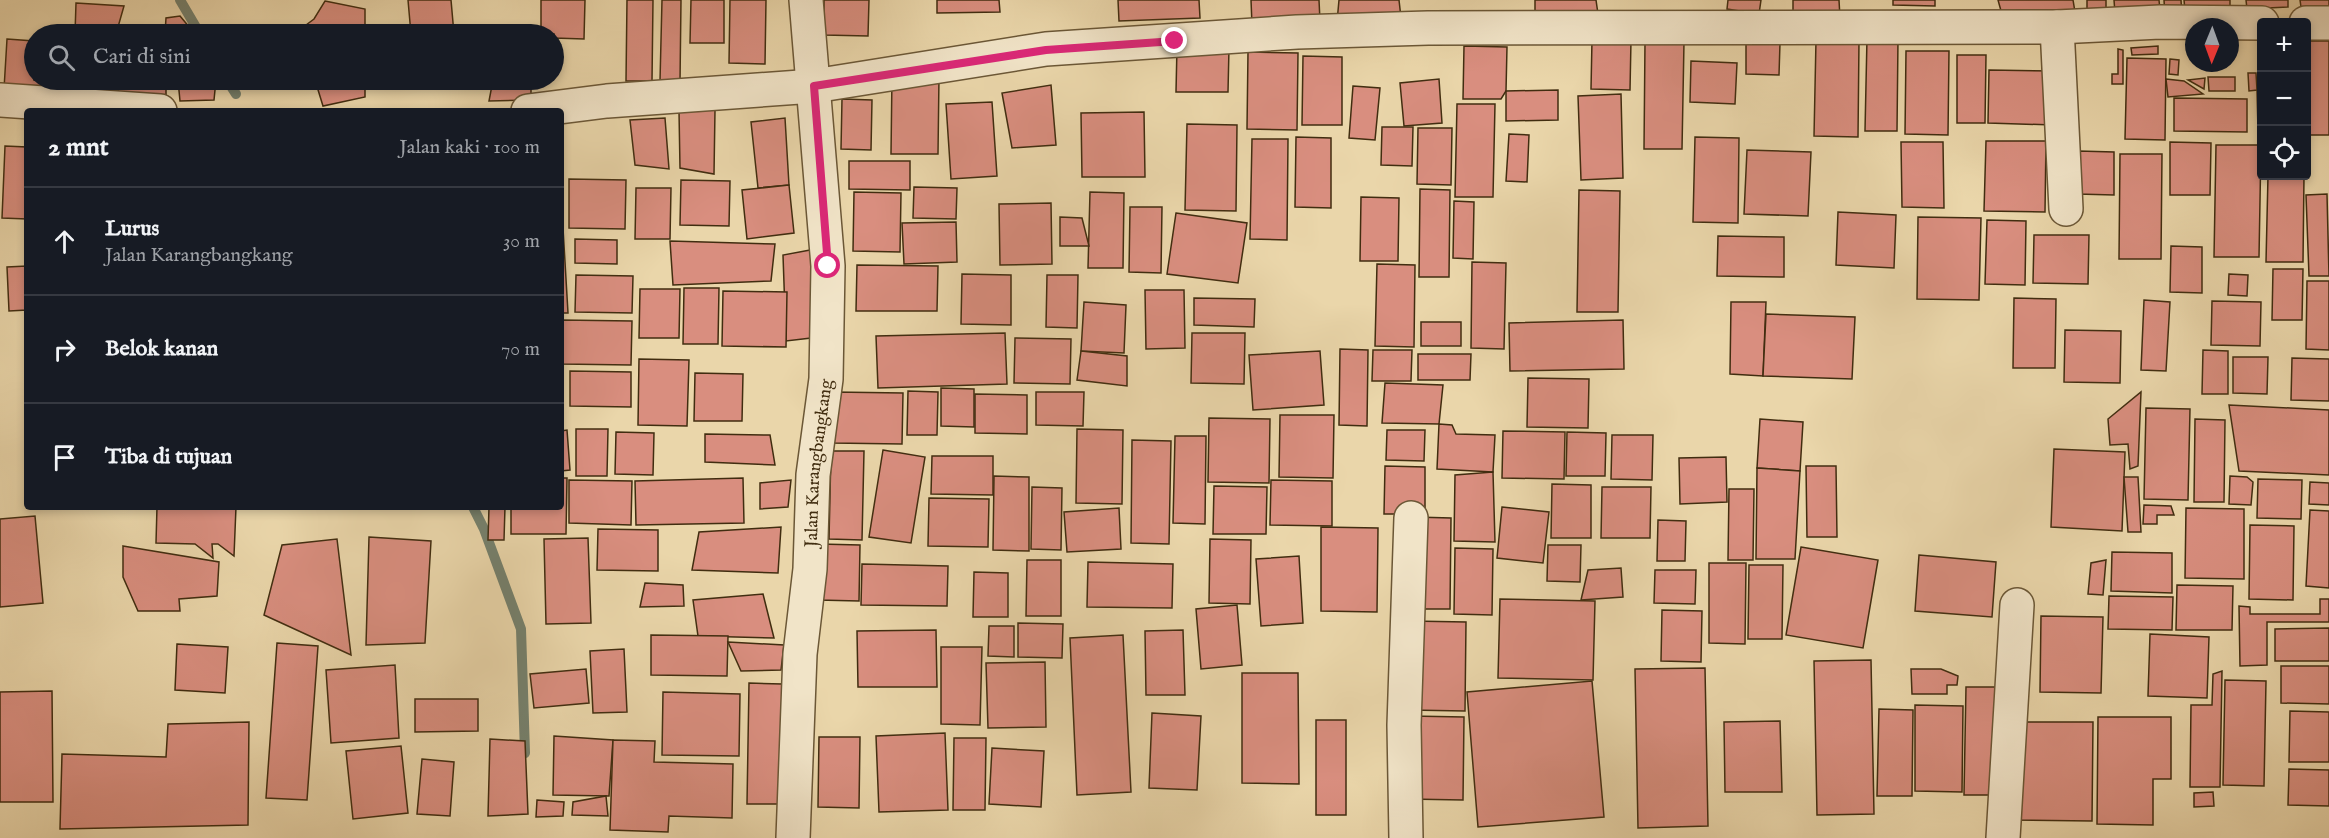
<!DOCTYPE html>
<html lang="id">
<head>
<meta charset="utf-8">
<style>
	body { margin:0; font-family:"IM FELL English",serif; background:#242831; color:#f1f3f6 }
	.controls { position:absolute; right:18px; top:18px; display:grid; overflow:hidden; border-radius:6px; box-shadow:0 3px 9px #0003 }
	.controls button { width:54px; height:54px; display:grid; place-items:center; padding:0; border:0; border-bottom:2px solid #363941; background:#171b24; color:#f1f3f6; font:30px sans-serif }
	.compass { position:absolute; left:2185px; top:18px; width:54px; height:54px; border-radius:50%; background:#171b24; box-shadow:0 3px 9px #0003; rotate:181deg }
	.stop { position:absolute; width:18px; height:18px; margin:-14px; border:4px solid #db2777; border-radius:50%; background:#fff }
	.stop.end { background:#db2777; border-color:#fff; box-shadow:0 2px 6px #0008 }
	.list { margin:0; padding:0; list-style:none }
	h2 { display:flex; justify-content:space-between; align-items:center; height:78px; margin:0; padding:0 24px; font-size:26px }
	h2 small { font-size:20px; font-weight:400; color:#9ea1a6 }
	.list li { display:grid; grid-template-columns:39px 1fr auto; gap:18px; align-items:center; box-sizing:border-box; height:108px; padding:0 24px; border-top:2px solid #363941 }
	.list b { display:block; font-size:22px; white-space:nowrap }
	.list p { margin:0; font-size:20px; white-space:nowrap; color:#9ea1a6 }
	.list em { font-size:20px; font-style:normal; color:#9ea1a6 }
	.icon { flex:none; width:33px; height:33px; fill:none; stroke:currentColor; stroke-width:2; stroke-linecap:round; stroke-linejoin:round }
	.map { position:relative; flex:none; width:2329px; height:838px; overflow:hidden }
	.search { position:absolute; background:#171b24; box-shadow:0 3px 9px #0003; left:24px; top:24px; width:540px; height:66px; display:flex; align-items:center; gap:15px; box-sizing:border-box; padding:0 21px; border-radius:33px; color:#9ea1a6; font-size:22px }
	.panel { position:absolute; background:#171b24; box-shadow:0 3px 9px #0003; left:24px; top:108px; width:540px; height:402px; border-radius:6px }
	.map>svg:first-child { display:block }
</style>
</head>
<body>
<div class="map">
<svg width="2329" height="838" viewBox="0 0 2329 838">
	<rect width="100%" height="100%" fill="#ead6aa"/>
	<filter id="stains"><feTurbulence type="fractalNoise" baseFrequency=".00333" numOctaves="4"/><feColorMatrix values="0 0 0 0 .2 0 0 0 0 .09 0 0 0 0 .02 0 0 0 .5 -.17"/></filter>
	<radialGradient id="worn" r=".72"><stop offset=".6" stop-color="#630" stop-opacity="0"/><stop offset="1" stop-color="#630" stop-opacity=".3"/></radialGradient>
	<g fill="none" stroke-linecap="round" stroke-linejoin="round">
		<!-- stream -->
		<g stroke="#75816e" stroke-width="10">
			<polyline points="180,0 200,34"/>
			<polyline points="227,80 236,94"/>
			<polyline points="473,507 484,529 521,629 525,753"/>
		</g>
	</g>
	<!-- building -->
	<g fill="#d98e7f" stroke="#412d10" stroke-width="1.5">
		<polygon points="408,0 451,0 454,34 411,34"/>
		<polygon points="541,0 585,0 584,39 554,38 554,34 541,34"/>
		<polygon points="627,0 653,0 652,81 626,81"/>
		<polygon points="662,0 681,0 680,82 660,81"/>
		<polygon points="691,0 724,0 724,43 690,43"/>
		<polygon points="730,0 766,0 765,64 729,63"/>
		<polygon points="824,0 869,0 868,36 824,35"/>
		<polygon points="937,0 999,0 1000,12 937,13"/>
		<polygon points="1118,0 1199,0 1200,18 1119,21"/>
		<polygon points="1251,0 1319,0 1320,21 1252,25"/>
		<polygon points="1339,0 1399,0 1401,18 1337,22"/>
		<polygon points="1535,0 1596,0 1598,14 1535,18"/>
		<polygon points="1728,0 1761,0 1759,14 1727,9"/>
		<polygon points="1793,0 1839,0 1840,18 1793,19"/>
		<polygon points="1893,0 1935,0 1935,6 1893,5"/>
		<polygon points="1998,0 2073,0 2076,18 2003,18"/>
		<rect x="2087" y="0" width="19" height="11"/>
		<polygon points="2114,0 2159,0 2160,10 2115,13"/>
		<polygon points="2164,0 2181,0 2182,16 2165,16"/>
		<polygon points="2184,0 2230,0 2230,8 2185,10"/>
		<polygon points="2246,0 2288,0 2288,7 2247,9"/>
		<polygon points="2300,0 2329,0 2329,13 2301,7"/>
		<polygon points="325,1 365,9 365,34 294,34 314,19"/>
		<polygon points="76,3 124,6 116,34 75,34"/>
		<polygon points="180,16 195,34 165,34 166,18"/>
		<polygon points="1867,38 1898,39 1897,131 1865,131"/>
		<polygon points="7,39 34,41 34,80 54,80 53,92 4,89"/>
		<polygon points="1592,40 1631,40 1630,90 1591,89"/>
		<polygon points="1816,40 1859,41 1858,137 1814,136"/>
		<rect x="2306" y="41" width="23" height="94"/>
		<polygon points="1645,42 1684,42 1682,149 1644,149"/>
		<polygon points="1746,43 1780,43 1779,75 1746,74"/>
		<polygon points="1464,46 1507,47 1506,91 1501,99 1463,99"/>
		<polygon points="2158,46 2158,54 2132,55 2131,48"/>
		<polygon points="1177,47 1229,48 1228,92 1176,92"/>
		<polygon points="2118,49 2123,50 2123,84 2112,84 2112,74 2118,74"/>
		<polygon points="2259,49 2262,50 2262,130 2258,130 2257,90"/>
		<polygon points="1906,51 1949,51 1948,135 1905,134"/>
		<polygon points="1248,52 1298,53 1297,130 1247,129"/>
		<polygon points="1957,55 1986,55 1985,123 1957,123"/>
		<polygon points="1303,56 1342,57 1342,125 1302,125"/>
		<polygon points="2127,58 2166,59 2165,140 2125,139"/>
		<polygon points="2170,59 2179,60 2178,75 2169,74"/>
		<polygon points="1691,61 1737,63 1735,104 1690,102"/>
		<polygon points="1989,70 2054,71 2053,125 1988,123"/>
		<polygon points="2248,73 2256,73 2257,90 2249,91"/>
		<polygon points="892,76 939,77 938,154 891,154"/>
		<polygon points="2208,77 2235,77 2235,91 2209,91"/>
		<polygon points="2205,78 2204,89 2188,80"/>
		<polygon points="1439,79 1442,123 1404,126 1400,83"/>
		<polygon points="2166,79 2184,81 2203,94 2168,97"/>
		<polygon points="117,80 166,80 166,96 119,96"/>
		<polygon points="178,80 216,80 214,100 180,101"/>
		<polygon points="315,80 365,80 365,97 323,106"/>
		<polygon points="415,80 457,80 457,81 415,82"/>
		<polygon points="493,80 531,80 531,100 489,101"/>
		<polygon points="1051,85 1056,145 1012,148 1002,93"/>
		<polygon points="1353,86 1380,88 1375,140 1349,138"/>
		<polygon points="1558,90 1558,120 1506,121 1506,91"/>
		<polygon points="1621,94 1623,178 1581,180 1578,96"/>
		<polygon points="2174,98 2247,99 2247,132 2174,131"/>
		<polygon points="842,99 872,100 871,150 841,149"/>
		<polygon points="992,102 997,176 951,179 946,104"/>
		<polygon points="1457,104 1495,104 1493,197 1455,197"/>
		<polygon points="715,110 714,174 680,168 679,111"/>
		<polygon points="1144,112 1145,177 1082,177 1081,113"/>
		<polygon points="665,118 669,169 635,165 630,120"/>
		<polygon points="785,118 789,185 758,188 751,122"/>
		<polygon points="1187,124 1237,125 1236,211 1185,210"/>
		<polygon points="1382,127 1413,127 1412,166 1381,165"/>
		<polygon points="1418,128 1452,128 1451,185 1417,184"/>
		<polygon points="1509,134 1529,135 1527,182 1506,181"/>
		<polygon points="1296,137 1331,138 1331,208 1295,207"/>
		<polygon points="1695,137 1739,138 1738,223 1693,222"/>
		<polygon points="1252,139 1288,139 1287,240 1250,239"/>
		<polygon points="1986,141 2046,141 2045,212 1984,211"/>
		<polygon points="1901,142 1943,142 1944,208 1902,207"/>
		<polygon points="2170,142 2211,143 2210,195 2170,195"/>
		<polygon points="2216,145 2261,145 2259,257 2214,257"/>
		<polygon points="5,146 27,147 27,219 2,218"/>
		<polygon points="1747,150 1811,152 1808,216 1744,214"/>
		<polygon points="2078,151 2114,152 2114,195 2077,194"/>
		<polygon points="2120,154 2162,154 2161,259 2119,259"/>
		<polygon points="849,161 910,161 910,190 849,189"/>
		<polygon points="2268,176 2304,176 2303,262 2266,262"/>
		<polygon points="569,179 626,180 625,229 569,228"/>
		<polygon points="681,180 730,181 729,226 680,225"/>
		<polygon points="789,185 794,233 747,239 742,190"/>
		<polygon points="914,187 957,188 956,219 913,218"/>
		<polygon points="636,188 671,188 670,239 635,239"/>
		<polygon points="1420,189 1450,190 1449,277 1419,277"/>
		<polygon points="1579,190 1620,191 1618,312 1577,312"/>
		<polygon points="854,192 901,193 900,252 853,251"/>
		<polygon points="1090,192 1124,193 1123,268 1088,268"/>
		<polygon points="561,194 568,313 561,313"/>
		<polygon points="2327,194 2329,276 2309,276 2306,195"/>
		<polygon points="1361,197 1399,198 1398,261 1360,261"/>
		<polygon points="1454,201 1474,202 1473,259 1453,258"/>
		<polygon points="1051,203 1052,264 1000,265 999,204"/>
		<polygon points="1130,207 1162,207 1161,273 1129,272"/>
		<polygon points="1838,212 1896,215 1894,268 1836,265"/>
		<polygon points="1176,213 1247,223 1238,283 1167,274"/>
		<polygon points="1060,217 1082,218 1089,246 1060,246"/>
		<polygon points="1918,217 1981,218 1979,300 1917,299"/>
		<polygon points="1987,220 2026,221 2025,285 1985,284"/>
		<polygon points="956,222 957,262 904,264 902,223"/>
		<polygon points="2034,235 2089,235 2088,284 2033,283"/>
		<polygon points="1718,236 1784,237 1784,277 1717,276"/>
		<polygon points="575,239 617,240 617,264 575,263"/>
		<polygon points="670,241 775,244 771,281 673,285"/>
		<polygon points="2171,246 2202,247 2202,293 2170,292"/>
		<polygon points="821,248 811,338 786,341 783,255"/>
		<polygon points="1472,262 1506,263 1504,349 1471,348"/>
		<polygon points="1377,264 1415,265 1414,347 1375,346"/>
		<polygon points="857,265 938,266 937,311 856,311"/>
		<polygon points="27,266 27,310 9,311 7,267"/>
		<polygon points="2273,269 2303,269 2302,320 2272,320"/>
		<polygon points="962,274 1011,275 1011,325 961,324"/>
		<polygon points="2229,274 2248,275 2247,296 2228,295"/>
		<polygon points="576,275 633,276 632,313 575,312"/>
		<polygon points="1047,275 1078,275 1077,328 1046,327"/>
		<polygon points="2307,281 2329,281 2329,350 2306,349"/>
		<polygon points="684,288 719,288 718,344 683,344"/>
		<polygon points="640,289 680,289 679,338 639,338"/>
		<polygon points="1145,290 1184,290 1185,348 1146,349"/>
		<polygon points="723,291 787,292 786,347 722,346"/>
		<polygon points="1194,298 1255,299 1254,327 1194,325"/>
		<polygon points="2014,298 2056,299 2055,368 2013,368"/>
		<polygon points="2144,300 2170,302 2166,371 2141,370"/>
		<polygon points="2212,301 2261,302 2260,346 2211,345"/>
		<polygon points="1084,302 1126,305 1124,353 1081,351"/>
		<polygon points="1731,302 1766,302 1763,376 1730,374"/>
		<polygon points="1766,314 1855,317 1852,379 1763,376"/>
		<polygon points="561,320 632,321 631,365 561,364"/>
		<polygon points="1623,320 1624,369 1510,371 1509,323"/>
		<rect x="1421" y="322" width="40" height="24"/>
		<polygon points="2065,330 2121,331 2120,383 2064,382"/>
		<polygon points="1005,333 1007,384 878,388 876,336"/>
		<polygon points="1192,333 1245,333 1244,384 1191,383"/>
		<polygon points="1015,338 1071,339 1070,384 1014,383"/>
		<polygon points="1340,349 1368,350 1367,426 1339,425"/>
		<polygon points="1373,350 1412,350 1411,381 1372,381"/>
		<polygon points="2203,350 2228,351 2228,394 2202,394"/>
		<polygon points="1081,351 1127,356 1127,386 1077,380"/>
		<polygon points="1320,351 1324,405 1253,410 1249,355"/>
		<polygon points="1418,354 1471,354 1470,380 1418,380"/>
		<polygon points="2233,357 2268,357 2267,394 2233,393"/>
		<polygon points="2292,358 2329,359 2329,401 2291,400"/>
		<polygon points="639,359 689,360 687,426 638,425"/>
		<polygon points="570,371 631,372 631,407 570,406"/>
		<polygon points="695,373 743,374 742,421 694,421"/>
		<polygon points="1528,378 1589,379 1588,428 1527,427"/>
		<polygon points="1385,383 1443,385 1439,424 1382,423"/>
		<polygon points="941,388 974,389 974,427 941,426"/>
		<polygon points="908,391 938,392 937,435 907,435"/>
		<polygon points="833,392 903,393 902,444 832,443"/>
		<polygon points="1036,392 1084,392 1083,426 1036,425"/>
		<polygon points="2141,392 2138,466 2130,469 2128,444 2110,445 2108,419"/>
		<polygon points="975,394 1027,395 1027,434 975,433"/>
		<polygon points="2229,405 2329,410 2329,475 2239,471"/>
		<polygon points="2146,408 2190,409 2188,500 2144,499"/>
		<polygon points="1280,415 1334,415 1333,478 1279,477"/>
		<polygon points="1209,418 1270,419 1269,483 1208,482"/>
		<polygon points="1760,419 1803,422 1800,471 1757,468"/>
		<polygon points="2195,419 2225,420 2224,502 2194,502"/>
		<polygon points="1439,424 1452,425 1456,434 1495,435 1493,472 1437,469"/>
		<polygon points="576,429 608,429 607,476 576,476"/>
		<polygon points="1077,429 1123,430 1122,504 1076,503"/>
		<polygon points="567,430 570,470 561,471 561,431"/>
		<polygon points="1387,430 1425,430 1424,461 1386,460"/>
		<polygon points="1503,431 1565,432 1564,479 1502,478"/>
		<polygon points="616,432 654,433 653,475 615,474"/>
		<polygon points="1567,432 1606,433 1605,476 1566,476"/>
		<polygon points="705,434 770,435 775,465 705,462"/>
		<polygon points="1612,435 1653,435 1652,480 1611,479"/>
		<polygon points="1175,436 1206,436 1205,524 1173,523"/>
		<polygon points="1132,440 1171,441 1169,544 1131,543"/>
		<polygon points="2054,449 2125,452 2122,531 2051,527"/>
		<polygon points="883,450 925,457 911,543 869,537"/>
		<polygon points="831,451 864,451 862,540 829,539"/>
		<polygon points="932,456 993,456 993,495 931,494"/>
		<polygon points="1726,457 1727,502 1680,504 1679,458"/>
		<polygon points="1385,466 1425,467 1425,514 1384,514"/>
		<polygon points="1806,466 1836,466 1837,537 1807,537"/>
		<polygon points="1757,468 1800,471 1795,559 1756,559"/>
		<polygon points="1493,472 1495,542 1454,541 1455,475"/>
		<polygon points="994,476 1029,477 1029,551 993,550"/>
		<polygon points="2230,476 2247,477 2253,482 2251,505 2229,504"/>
		<polygon points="2124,477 2138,477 2141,532 2128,532"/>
		<polygon points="561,478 567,478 566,534 511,534 511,507 561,507"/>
		<polygon points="743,478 744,523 636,525 635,481"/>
		<polygon points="2258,479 2302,480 2301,519 2257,518"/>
		<polygon points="569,480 632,481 631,525 569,523"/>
		<polygon points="791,480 788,507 760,509 760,483"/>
		<polygon points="1271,480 1332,481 1332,526 1270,525"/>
		<polygon points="2310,482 2329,483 2329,505 2309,504"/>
		<polygon points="1552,484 1591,485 1591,538 1551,538"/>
		<polygon points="1214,486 1267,487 1266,534 1213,534"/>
		<polygon points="1032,487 1062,488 1061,550 1031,549"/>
		<polygon points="1602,487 1651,487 1650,538 1601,538"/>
		<polygon points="1729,489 1754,489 1753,560 1728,560"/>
		<polygon points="929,498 989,499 988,547 928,546"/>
		<polygon points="2144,505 2171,506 2174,515 2157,515 2157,524 2143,524"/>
		<polygon points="157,507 236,507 234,556 218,544 212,544 213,558 195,544 156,543"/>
		<polygon points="489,507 505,507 504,540 488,540"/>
		<polygon points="1502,507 1549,512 1543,563 1497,558"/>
		<polygon points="1119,508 1121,549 1067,552 1064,512"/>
		<polygon points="2186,508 2244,509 2244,579 2185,578"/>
		<polygon points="2310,510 2329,511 2329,588 2306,586"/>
		<polygon points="35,516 43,603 0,607 0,519"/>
		<polygon points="1414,517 1451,518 1450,609 1413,609"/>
		<polygon points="1658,520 1686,521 1685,561 1657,561"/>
		<polygon points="2250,525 2294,526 2293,600 2249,599"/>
		<polygon points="781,527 778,573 692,570 699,532"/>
		<polygon points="1321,527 1378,528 1377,612 1321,611"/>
		<polygon points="598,529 658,530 658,571 597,570"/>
		<polygon points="369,537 431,541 425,643 366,645"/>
		<polygon points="588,538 591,623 546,624 544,539"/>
		<polygon points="337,539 351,655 264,615 282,545"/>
		<polygon points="1210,539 1251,540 1250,604 1209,603"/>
		<polygon points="819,544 860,545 859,601 818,600"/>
		<polygon points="1548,545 1581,545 1580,582 1547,581"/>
		<polygon points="123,546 219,562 217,596 179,599 180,611 138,611 123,577"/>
		<polygon points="1801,547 1878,560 1863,648 1786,635"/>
		<polygon points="1455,548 1493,549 1492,615 1454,614"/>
		<polygon points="2112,552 2172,553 2172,593 2111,591"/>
		<polygon points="1919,555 1996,562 1992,617 1915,611"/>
		<polygon points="1299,556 1303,623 1261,626 1256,559"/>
		<polygon points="1027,560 1061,560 1061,616 1026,616"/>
		<polygon points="2106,560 2103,595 2088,594 2091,563"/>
		<polygon points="1088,562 1173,564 1172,608 1087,607"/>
		<polygon points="1709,563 1746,563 1745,644 1709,643"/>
		<polygon points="862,564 948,566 947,606 861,605"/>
		<polygon points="1749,565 1783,565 1782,639 1748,639"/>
		<polygon points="1621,568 1623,597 1581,600 1588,570"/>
		<polygon points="1655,570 1696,570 1695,604 1654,603"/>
		<polygon points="974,572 1008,573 1008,617 973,617"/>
		<polygon points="645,583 683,585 684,606 640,607"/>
		<polygon points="2177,585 2233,586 2232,630 2176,630"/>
		<polygon points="763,594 774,638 698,636 693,600"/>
		<polygon points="2109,596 2173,597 2172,630 2108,629"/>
		<polygon points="1500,599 1595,601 1593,680 1498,678"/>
		<polygon points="2320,599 2329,599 2329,622 2267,622 2267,665 2240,666 2239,606 2250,607 2250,614 2320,614"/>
		<polygon points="1237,605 1242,665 1201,669 1196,609"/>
		<polygon points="1662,610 1702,611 1701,662 1661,661"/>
		<polygon points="2041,616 2103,617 2101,693 2040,692"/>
		<polygon points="1410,621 1466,622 1465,711 1409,710"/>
		<polygon points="1018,623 1063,624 1062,658 1018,657"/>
		<polygon points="989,626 1014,626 1014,657 988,656"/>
		<polygon points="2329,628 2329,661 2275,661 2275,629"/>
		<polygon points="936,630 937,687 858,687 857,631"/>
		<polygon points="1183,630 1185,695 1146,695 1145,631"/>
		<polygon points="2150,634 2209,637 2207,698 2148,696"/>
		<polygon points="651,635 728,636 727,676 651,675"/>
		<polygon points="1123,635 1131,792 1077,795 1070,638"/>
		<polygon points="728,642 784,645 781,670 741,671"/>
		<polygon points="277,643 318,646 307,800 266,798"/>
		<polygon points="177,644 228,647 225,693 175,690"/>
		<polygon points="941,647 982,647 980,725 941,724"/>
		<polygon points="624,649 627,712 593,713 590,651"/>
		<polygon points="1871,660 1874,814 1817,815 1814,661"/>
		<polygon points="1045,662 1046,727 988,728 986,663"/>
		<polygon points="395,665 399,738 331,743 326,670"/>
		<polygon points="2281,666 2329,666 2329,704 2281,703"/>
		<polygon points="1705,668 1708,826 1638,828 1635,669"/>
		<polygon points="586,669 589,703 534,708 530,674"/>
		<polygon points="1911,669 1941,669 1958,676 1957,685 1947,685 1947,694 1912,694"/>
		<polygon points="2222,671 2220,787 2190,787 2191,705 2212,705 2213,674"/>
		<polygon points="1242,673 1298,673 1299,784 1242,783"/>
		<polygon points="2225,680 2266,681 2264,786 2223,785"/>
		<polygon points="1592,681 1604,817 1478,827 1467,692"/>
		<polygon points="749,683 782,684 780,804 747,804"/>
		<polygon points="1966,687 1999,687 1998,795 1964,795"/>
		<polygon points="52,691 53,802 0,802 0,692"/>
		<polygon points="663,692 740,694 739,756 662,755"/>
		<polygon points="415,699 478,699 478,731 415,732"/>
		<polygon points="1915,705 1963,706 1962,792 1915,791"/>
		<polygon points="1879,709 1913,710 1912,796 1877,796"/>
		<polygon points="2290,711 2329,712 2329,762 2289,762"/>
		<polygon points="1152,713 1201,716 1197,790 1149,788"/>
		<polygon points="1410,716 1464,717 1463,800 1408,799"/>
		<polygon points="2098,717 2171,717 2171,779 2153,779 2153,825 2097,824"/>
		<rect x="1316" y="720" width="30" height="95"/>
		<polygon points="1780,721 1782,792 1725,792 1724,722"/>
		<polygon points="249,722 248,825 60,829 62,754 166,757 168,724"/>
		<polygon points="2015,722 2093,722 2092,821 2014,820"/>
		<polygon points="945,733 948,810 879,812 876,736"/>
		<polygon points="554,736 613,740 609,796 553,795"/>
		<polygon points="819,737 860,737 859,808 818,807"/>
		<polygon points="954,738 986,738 985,810 953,810"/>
		<polygon points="490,739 525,741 528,814 488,816"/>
		<polygon points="613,740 655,741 654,762 733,764 732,818 669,816 668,832 610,830"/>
		<polygon points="401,746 408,813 353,819 346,751"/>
		<polygon points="992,748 1044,751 1041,807 989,804"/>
		<polygon points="422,759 454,762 450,816 417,814"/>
		<polygon points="2289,769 2329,770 2329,806 2288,805"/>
		<polygon points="2213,792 2214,806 2194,807 2194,793"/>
		<polygon points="606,796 608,816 572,815 573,802"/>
		<polygon points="537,800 564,802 563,816 536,817"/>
	</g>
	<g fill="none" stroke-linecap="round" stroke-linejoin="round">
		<!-- minor casing -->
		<g stroke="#6b5736" stroke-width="36">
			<g id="minor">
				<polyline points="2306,23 2329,23"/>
				<polyline points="2057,27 2066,209"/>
				<polyline points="0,100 160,111"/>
				<polyline points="528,111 607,101 814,86 1046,49 1297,32 1428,28 2057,27 2160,22 2262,23"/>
				<path id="s1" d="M793,838L800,654L810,569L813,475L826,379L828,266L806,0"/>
				<polyline points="1406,838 1404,725 1411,518"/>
				<polyline points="2003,838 2017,605"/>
			</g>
		</g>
		<!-- minor -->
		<use href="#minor" stroke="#f1e4c8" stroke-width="33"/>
	</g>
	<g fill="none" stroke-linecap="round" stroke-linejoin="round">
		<!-- route -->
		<polyline stroke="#db2777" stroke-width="8" points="828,266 814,86 1046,50 1175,41"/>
	</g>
	<g text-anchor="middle" stroke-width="5" stroke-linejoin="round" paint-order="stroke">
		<!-- street labels -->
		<g font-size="18" fill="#412d10" stroke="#f1e4c8">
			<text dy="6" stroke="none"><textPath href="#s1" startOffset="376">Jalan Karangbangkang</textPath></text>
		</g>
	</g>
	<rect width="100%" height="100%" filter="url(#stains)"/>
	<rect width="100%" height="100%" fill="url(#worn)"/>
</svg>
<div class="controls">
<button>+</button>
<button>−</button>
<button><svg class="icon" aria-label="locate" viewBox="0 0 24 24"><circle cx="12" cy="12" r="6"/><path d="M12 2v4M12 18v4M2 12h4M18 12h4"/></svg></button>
</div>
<svg class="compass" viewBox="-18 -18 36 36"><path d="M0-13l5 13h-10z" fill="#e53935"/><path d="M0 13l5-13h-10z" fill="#9ea1a6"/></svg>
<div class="stop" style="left:828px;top:266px"></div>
<div class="stop end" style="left:1175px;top:41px"></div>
<div class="search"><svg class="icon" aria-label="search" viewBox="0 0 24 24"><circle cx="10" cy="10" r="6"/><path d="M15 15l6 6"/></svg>Cari di sini</div>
<section class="panel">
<h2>2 mnt<small>Jalan kaki · 100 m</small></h2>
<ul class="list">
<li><svg class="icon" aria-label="ahead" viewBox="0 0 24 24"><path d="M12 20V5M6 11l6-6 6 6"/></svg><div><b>Lurus</b><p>Jalan Karangbangkang</p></div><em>30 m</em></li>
<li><svg class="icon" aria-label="right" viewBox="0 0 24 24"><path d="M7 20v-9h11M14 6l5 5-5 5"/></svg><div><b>Belok kanan</b></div><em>70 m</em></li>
<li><svg class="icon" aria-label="arrive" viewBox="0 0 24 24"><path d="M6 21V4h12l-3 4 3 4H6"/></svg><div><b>Tiba di tujuan</b></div></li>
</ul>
</section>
</div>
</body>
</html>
